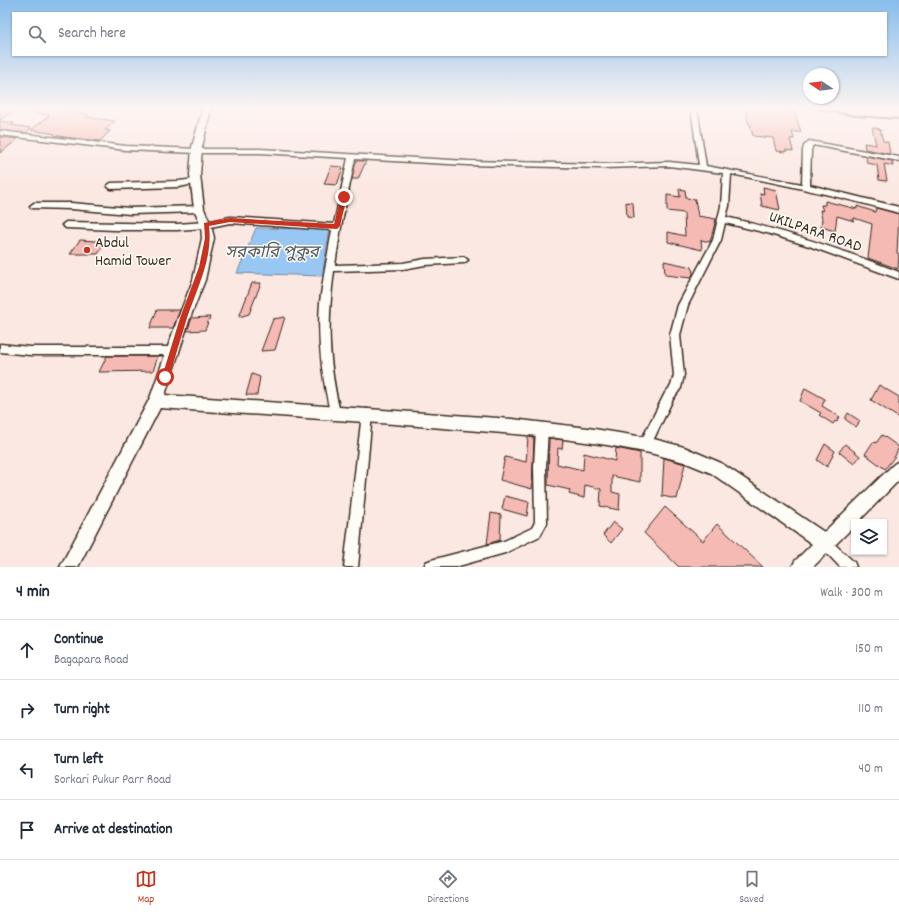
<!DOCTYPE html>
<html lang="en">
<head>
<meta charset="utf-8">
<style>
	body { margin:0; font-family:Dekko,"Noto Sans Bengali",sans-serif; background:#f6f6f7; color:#1f2937 }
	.controls { position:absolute; right:12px; bottom:12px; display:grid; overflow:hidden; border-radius:0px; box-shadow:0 1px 3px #0004 }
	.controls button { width:36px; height:36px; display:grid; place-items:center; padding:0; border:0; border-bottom:1px solid #e0e1e3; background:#fff; color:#1f2937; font:20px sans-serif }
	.compass { position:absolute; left:803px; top:68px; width:36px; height:36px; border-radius:50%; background:#fff; box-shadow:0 1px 3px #0004; rotate:283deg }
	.stop { position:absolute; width:12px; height:12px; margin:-9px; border:3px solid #c8321e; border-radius:50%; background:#fff }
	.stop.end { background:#c8321e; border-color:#fff; box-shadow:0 1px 4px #0008 }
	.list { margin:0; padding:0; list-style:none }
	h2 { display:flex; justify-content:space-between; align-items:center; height:52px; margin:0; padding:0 16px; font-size:17px }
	h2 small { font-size:13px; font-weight:400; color:#747a83 }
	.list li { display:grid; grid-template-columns:26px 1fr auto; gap:12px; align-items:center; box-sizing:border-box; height:60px; padding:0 16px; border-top:1px solid #e0e1e3 }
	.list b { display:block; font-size:15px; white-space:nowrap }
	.list p { margin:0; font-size:13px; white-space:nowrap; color:#747a83 }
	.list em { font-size:13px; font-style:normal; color:#747a83 }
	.icon { flex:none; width:22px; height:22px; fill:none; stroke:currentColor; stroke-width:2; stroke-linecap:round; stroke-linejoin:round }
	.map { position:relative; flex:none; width:899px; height:567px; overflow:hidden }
	.search { position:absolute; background:#fff; box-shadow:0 1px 3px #0004; left:12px; right:12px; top:12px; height:44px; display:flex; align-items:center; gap:10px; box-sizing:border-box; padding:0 14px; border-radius:0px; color:#747a83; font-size:15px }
	.sheet { height:292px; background:#fff }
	nav { display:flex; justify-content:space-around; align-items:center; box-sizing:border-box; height:56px; border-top:1px solid #e0e1e3; background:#fff; font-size:11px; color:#747a83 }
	nav a { display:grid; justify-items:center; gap:2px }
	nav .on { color:#c8321e }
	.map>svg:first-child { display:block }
</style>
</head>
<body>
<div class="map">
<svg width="899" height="567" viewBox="0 0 899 567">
	<rect width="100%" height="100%" fill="#fbe8e3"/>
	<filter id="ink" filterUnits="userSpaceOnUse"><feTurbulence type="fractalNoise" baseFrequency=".025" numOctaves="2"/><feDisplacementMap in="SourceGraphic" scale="8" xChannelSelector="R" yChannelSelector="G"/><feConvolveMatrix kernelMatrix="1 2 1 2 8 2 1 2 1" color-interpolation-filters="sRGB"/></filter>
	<g filter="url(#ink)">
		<!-- water -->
		<polygon fill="#98c7f3" stroke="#73889e" points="256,228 330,229 322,276 237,273"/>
		<!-- building -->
		<g fill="#f6bab5" stroke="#3b2a1e">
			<polygon points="0,108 16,108 0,120"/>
			<polygon points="29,108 58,108 56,109 89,114 86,117 115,121 105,130 110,131 100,141 65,137 54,135 55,134 50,133 31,130 50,115 29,112"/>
			<polygon points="746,108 760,108 794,112 801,132 792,132 794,139 790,139 793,151 785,150 786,152 776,151 773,138 753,136 750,124 748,123"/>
			<polygon points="0,121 14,123 11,125 31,128 26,133 0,130"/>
			<polygon points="872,127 880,129 883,141 888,142 890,154 865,149 864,143 876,145"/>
			<polygon points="0,137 18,139 0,153"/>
			<polygon points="866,156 892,161 893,166 884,164 887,181 879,180 877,165 867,163"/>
			<polygon points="356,161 366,161 358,179 352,179"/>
			<polygon points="331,166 343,167 337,185 324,184"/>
			<polygon points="763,187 776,190 780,210 762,206 760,193 764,194"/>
			<polygon points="679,189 685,190 686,198 695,199 698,216 716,219 710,242 701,240 702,250 668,242 668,232 685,236 684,213 667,211 667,195 680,197"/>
			<polygon points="825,201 857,209 857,206 875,212 876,208 899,214 897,253 899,254 898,269 868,258 872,224 854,218 854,221 837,216 835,231 821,227 822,219 820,210 823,211 821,205 825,205"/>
			<polygon points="626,202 633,203 634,218 627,217"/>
			<polygon points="80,240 95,241 106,241 98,254 70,254"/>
			<polygon points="664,261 692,267 693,274 691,278 665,275"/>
			<polygon points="252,283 261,283 249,314 239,317"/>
			<polygon points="157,310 180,310 173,328 150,328"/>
			<polygon points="210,317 205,330 187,331 192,318"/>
			<polygon points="285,317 275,350 261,351 273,319"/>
			<polygon points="107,356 158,356 153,371 99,372"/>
			<polygon points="252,374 260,377 257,395 246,395"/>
			<polygon points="879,385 899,397 899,418 871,400"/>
			<polygon points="805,388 825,399 822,406 840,417 837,422 835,421 833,424 819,415 821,413 800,401"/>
			<polygon points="848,413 860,421 856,427 845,419"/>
			<polygon points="882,435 899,447 895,456 885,469 865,454 873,442 876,443"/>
			<polygon points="528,437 534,438 532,489 500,480 505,457 526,462"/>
			<polygon points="549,438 563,440 562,449 558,448 557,464 583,470 584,453 615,461 616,448 640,453 640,482 612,476 612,492 620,494 619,510 600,506 601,489 585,485 584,498 569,494 570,490 548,485"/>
			<polygon points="825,444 835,451 827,467 817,460"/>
			<polygon points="845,444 860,456 854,464 839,452"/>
			<polygon points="664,458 685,464 677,499 662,496"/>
			<polygon points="505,496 529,502 527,516 502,509"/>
			<polygon points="665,507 703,541 717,524 763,567 679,567 644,533"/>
			<polygon points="491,513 501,515 500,540 487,544"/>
			<polygon points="613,522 622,529 611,543 603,535"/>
		</g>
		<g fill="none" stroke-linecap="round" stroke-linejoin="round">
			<!-- street casing -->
			<g stroke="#3b2a1e" stroke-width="3">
				<g id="street">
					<path d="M691,108H697L706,166L802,184L803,150L804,146L809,141L899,157V161L813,145L811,150L810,185L899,207V213C843,197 787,185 731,174L729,206L726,217C786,231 843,250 899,272V279L809,246L767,233L725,223L721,240L688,305L680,335L684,375L681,388L673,399L649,449L645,451L641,449L639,445L665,393L671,386L674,375L670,335L678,305L713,240L721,206L723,173L669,166L603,168L468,165L355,159L341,227L335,265L403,263L425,259L464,257L468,260L464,263L425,265L403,269L334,271C327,322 328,362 340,412L339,416L335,417L331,416L330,412C322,376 317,339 320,302C323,278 328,254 332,230L230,223L206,228L177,230H115L66,228L62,225L66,222L177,224L206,222L230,217L334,224L348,158L260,153H197L126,150L0,135V131L126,146L197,149H260L468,161L603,164L669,162L699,165Z"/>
					<polygon points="196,179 200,181 199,183 179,187 111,189 107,186 111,183 179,181"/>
					<polygon points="34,203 71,203 130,208 199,206 203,209 199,212 130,214 71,209 31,208 30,206"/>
					<polygon points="0,344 30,347 174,347 178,348 179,351 178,354 174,355 30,355 0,352"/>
					<polygon points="367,409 371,410 372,414 358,567 344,567 362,414 363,410"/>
					<polygon points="542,423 546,424 548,428 546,466 547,523 540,536 505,553 455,567 424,567 426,562 431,560 504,541 532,528 535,522 534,466 536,428 538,424"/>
					<polygon points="825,537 829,539 854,562 856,567 840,567 821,547 819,543 821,539"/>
				</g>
			</g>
			<!-- secondary casing -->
			<g stroke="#3b2a1e" stroke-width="3">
				<polygon id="secondary" points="203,108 211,108 202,147 200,175 204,209 211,225 214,238 205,280 190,318 165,395 512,419 588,428 650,438 684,447 721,463 824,532 894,464 899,461 899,480 858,522 854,522 854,526 813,567 792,567 795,561 812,544 711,473 684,462 650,453 607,445 550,437 394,424 160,408 78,567 60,567 150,398 178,318 193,280 202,238 201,225 194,209 190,175 192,147"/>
			</g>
			<!-- street -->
			<use href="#street" fill="#fdfcf7" fill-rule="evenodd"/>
			<!-- secondary -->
			<use href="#secondary" fill="#fdfcf7" fill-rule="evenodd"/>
			<!-- rail -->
			<polyline stroke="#3b2a1e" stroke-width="2" points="811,108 856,116 899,119"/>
		</g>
	</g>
	<!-- sky -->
	<linearGradient id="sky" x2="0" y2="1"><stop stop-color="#88bcec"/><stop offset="0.58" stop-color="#fdf5f2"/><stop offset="1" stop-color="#fdf5f2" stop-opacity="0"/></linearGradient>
	<rect width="899" height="187" fill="url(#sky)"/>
	<!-- route -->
	<path fill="#c8321e" d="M344,195L347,197L340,226L337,229L230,222L209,226C213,259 197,288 187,318C181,338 175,357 169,377L165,380L163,379L162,377L180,318L199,267L205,238L204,223L230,218L334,224L341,197Z"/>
	<!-- markers -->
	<circle fill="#c8321e" stroke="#fdfcf7" stroke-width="1.5" cx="87" cy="250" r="4"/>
	<g text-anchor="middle" stroke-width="3" stroke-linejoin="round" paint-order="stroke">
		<!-- street labels -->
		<g font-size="16" fill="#3b2a1e" stroke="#fdfcf7">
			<text transform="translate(816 230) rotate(19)" y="6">UKILPARA ROAD</text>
		</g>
		<!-- poi labels -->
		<g font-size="16" fill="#3b2a1e" stroke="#fdfcf7" text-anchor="start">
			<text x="95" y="247">Abdul<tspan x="95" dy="18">Hamid Tower</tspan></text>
		</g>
		<!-- water labels -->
		<g font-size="17" font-style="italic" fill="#57595e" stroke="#fdfcf7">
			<text x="272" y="257">সরকারি পুকুর</text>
		</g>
	</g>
</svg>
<div class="controls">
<button><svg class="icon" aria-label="layers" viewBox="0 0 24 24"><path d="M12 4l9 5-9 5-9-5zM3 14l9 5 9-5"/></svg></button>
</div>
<svg class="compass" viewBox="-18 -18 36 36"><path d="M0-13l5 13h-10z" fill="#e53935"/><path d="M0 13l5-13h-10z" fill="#747a83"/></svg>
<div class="stop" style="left:165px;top:377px"></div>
<div class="stop end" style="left:344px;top:197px"></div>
<div class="search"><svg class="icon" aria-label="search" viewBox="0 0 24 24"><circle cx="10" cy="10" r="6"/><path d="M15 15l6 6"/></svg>Search here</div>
</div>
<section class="sheet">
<h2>4 min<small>Walk · 300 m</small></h2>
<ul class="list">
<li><svg class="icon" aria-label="ahead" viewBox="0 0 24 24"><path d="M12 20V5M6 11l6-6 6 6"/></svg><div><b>Continue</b><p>Bagapara Road</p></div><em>150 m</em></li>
<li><svg class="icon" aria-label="right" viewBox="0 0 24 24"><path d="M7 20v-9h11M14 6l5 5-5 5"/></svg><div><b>Turn right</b></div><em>110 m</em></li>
<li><svg class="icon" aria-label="left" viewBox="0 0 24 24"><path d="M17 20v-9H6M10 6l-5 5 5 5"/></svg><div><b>Turn left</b><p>Sorkari Pukur Parr Road</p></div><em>40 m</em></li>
<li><svg class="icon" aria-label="arrive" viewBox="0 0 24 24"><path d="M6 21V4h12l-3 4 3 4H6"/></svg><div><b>Arrive at destination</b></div></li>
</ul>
</section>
<nav>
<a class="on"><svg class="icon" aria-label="map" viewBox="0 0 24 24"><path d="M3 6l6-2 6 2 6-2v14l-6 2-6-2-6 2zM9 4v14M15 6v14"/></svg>Map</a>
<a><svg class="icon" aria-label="directions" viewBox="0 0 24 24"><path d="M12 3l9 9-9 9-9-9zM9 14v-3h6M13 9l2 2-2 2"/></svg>Directions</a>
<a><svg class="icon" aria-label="saved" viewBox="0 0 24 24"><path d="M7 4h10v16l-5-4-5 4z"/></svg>Saved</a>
</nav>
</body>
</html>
